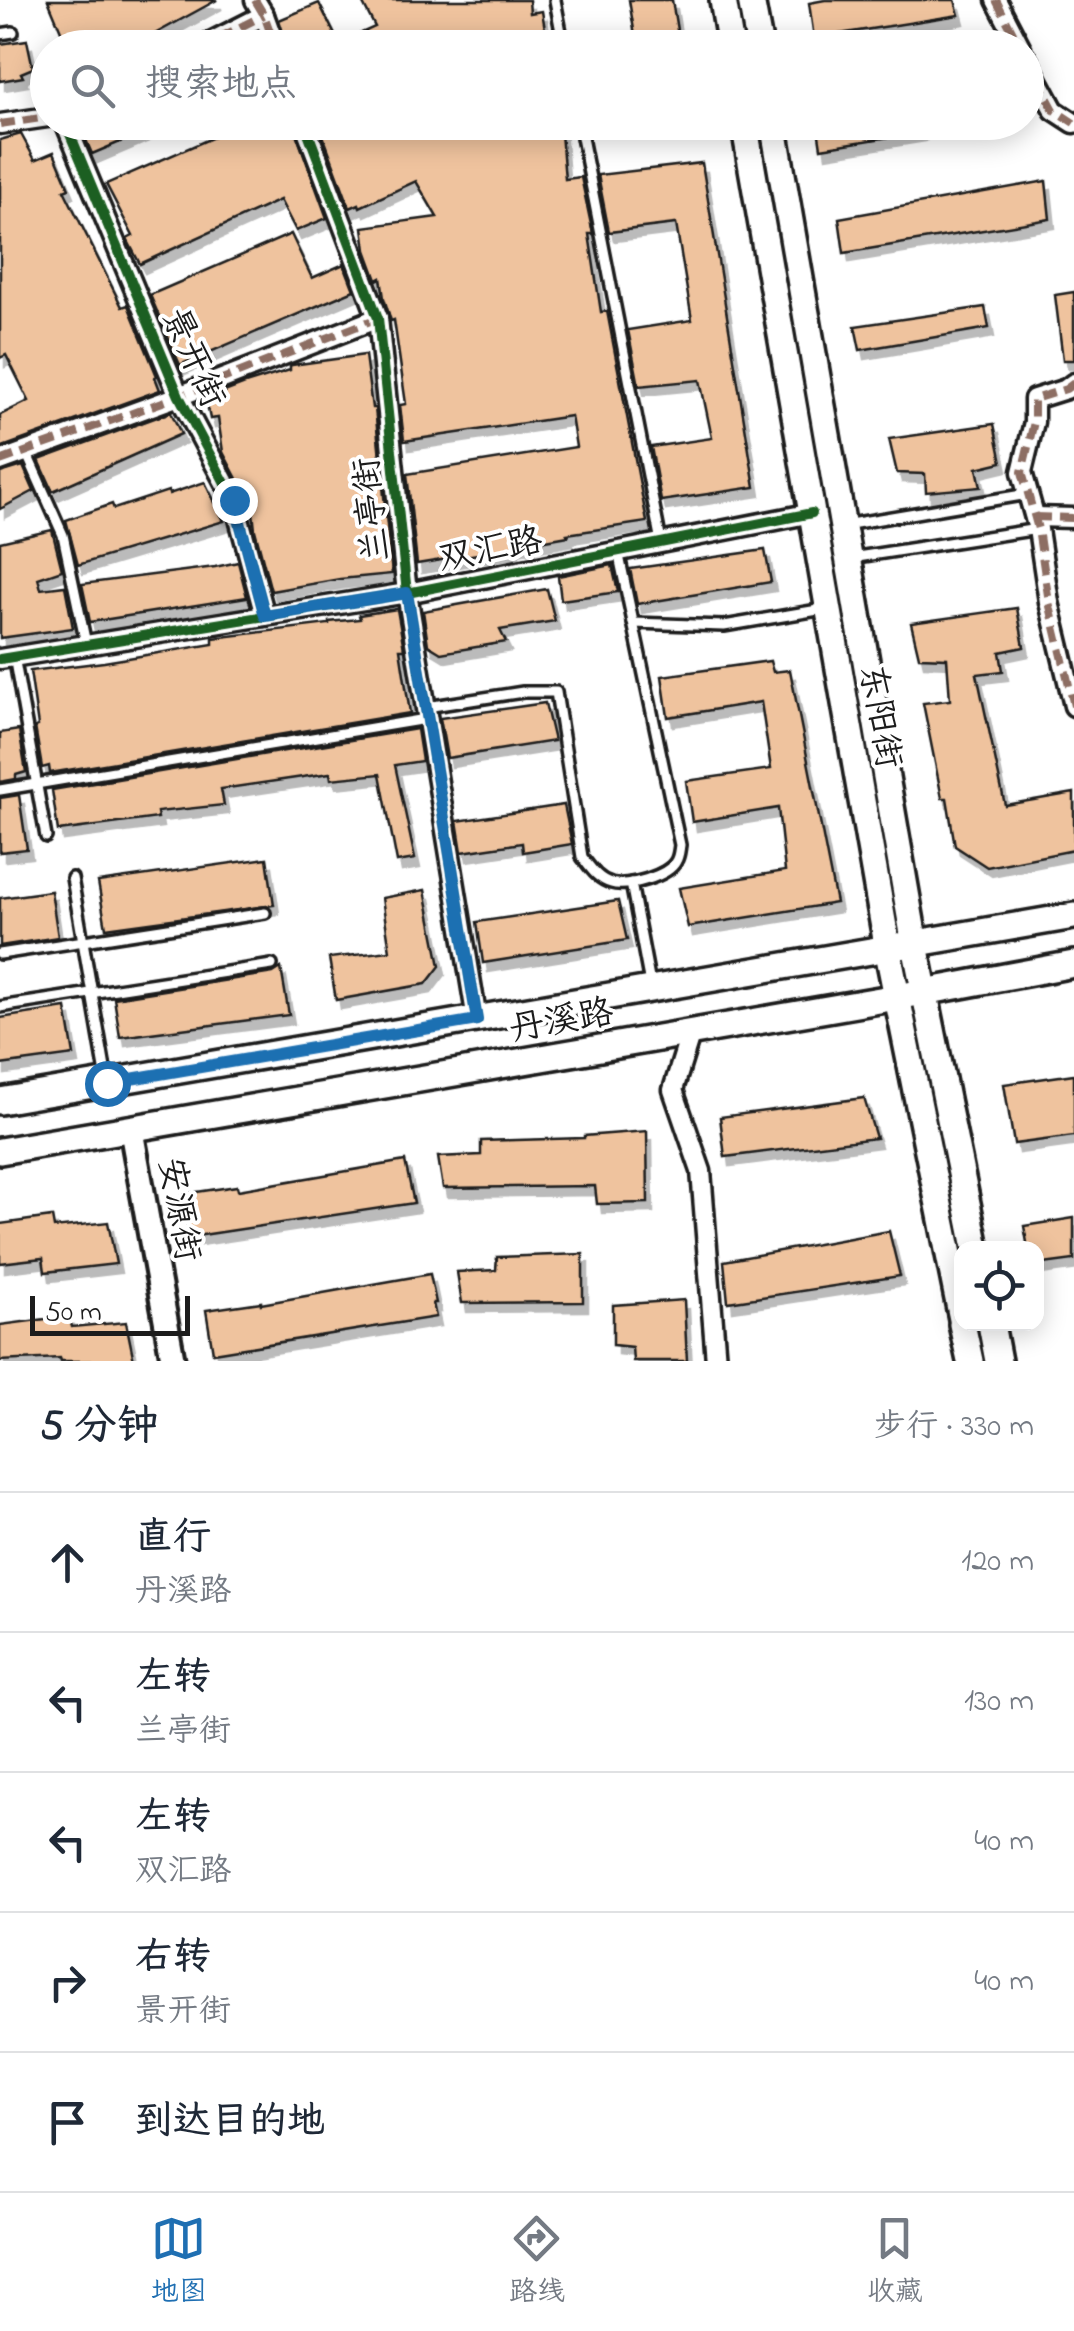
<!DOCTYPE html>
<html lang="zh">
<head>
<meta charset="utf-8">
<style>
	body { margin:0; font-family:"Indie Flower","LXGW WenKai TC",sans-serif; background:#f6f6f7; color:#1f2937 }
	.controls { position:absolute; right:30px; bottom:30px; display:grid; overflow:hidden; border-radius:20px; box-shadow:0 5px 25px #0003 }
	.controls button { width:90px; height:90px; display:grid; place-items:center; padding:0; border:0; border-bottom:2px solid #e0e1e3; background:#fff; color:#1f2937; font:50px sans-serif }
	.scale { position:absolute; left:30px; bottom:25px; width:160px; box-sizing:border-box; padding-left:10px; border:5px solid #1c1c1c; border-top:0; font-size:28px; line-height:35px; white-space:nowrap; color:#1c1c1c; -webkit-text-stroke:8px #fff; paint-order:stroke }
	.stop { position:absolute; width:30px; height:30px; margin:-22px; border:8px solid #1f6fb2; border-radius:50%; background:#fff }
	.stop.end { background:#1f6fb2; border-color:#fff; box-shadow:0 2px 10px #0008 }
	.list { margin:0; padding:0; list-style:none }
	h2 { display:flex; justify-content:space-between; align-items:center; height:130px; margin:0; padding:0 40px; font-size:42px }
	h2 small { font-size:32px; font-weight:400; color:#747a83 }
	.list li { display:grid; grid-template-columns:65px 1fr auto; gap:30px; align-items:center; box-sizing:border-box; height:140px; padding:0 40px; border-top:2px solid #e0e1e3 }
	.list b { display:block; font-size:38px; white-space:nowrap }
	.list p { margin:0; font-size:32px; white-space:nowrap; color:#747a83 }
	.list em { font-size:32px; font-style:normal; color:#747a83 }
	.icon { flex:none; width:55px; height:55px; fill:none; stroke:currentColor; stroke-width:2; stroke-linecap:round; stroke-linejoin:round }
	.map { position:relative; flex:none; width:1074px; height:1361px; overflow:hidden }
	.search { position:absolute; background:#fff; box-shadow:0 5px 25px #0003; left:30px; right:30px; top:30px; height:110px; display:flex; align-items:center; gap:25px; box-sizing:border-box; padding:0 35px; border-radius:55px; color:#747a83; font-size:38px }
	.sheet { height:830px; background:#fff }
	nav { display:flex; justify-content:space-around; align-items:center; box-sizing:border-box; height:140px; border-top:2px solid #e0e1e3; background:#fff; font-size:28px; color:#747a83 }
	nav a { display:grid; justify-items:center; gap:5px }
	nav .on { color:#1f6fb2 }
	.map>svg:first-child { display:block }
</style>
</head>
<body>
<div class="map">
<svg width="1074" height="1361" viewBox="0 0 1074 1361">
	<defs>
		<filter id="shadow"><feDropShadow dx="5" dy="9" stdDeviation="0" flood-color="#0004"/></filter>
	</defs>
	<rect width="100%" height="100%" fill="#fff"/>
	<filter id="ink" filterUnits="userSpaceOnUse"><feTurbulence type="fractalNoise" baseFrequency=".01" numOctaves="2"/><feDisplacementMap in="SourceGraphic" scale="20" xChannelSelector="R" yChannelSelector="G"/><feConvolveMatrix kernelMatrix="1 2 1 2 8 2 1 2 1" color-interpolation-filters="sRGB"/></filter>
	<g filter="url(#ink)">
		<!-- building -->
		<g fill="#efc39e" stroke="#1c1c1c" stroke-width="2.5" filter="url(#shadow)">
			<polygon points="48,0 217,0 129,48 68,48"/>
			<polygon points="361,0 529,0 530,13 542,11 548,48 439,48 437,29 393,48 288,48 279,20 319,3 339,43 375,27"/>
			<polygon points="629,0 672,0 680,48 637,48"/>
			<polygon points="825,0 955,0 959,15 814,38 809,3"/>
			<polygon points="27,40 33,68 21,73 23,77 0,81 0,44"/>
			<polygon points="93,122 165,122 165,123 92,154 81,128"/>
			<polygon points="248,122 292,122 327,218 296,231 280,200 140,264 127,239 133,236 106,184"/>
			<polygon points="318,122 560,122 565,179 581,177 593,234 589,234 601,312 607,311 647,522 567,534 568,536 513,546 514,548 417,564 407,474 576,447 571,416 404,441 400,405 406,404 394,320 391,321 384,298 381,278 377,280 366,250 363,227 437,217 416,181 360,207 359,204 350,208"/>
			<polygon points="817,122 921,122 921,132 821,148"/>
			<polygon points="21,134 35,160 54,152 69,188 64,190 122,307 128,305 157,376 155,377 160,390 0,448 0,415 29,401 6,355 0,358 0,140"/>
			<polygon points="702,163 755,487 661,501 651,447 712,438 700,380 639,386 628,330 692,320 676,224 609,232 598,175"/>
			<polygon points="1046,181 1050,219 844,253 839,218"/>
			<polygon points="291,234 312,278 344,264 354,290 180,365 150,295"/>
			<polygon points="1074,292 1074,360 1063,360 1055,295"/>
			<polygon points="985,307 989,328 860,350 855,326"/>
			<polygon points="365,355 372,408 375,408 392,574 340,579 271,591 255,530 253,512 250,513 245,494 223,452 218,418 210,419 206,399 245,384 290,370 290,366 292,365"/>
			<polygon points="171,412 181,434 53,491 39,460"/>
			<polygon points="994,424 1002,462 977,468 981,487 926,492 925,474 897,473 889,439"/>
			<polygon points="23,466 34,491 0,509 0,473"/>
			<polygon points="205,482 224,521 78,565 66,520 112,504 114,509 168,491 169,494"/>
			<polygon points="52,530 62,570 38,578 41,589 65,586 73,628 0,638 0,542"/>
			<polygon points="765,550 771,582 637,604 630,569"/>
			<polygon points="238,562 247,597 90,622 82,584 215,567"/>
			<polygon points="612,565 618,592 561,600 558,576"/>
			<polygon points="547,589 555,621 500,630 506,642 441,653 428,645 423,611"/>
			<polygon points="1017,608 1024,647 1000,652 1003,671 977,674 1005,805 1074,793 1074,850 987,867 955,846 947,798 942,798 923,703 950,700 947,658 919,657 911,623"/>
			<polygon points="397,609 404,649 400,649 410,713 50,773 49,766 42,768 35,727 38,726 30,671 104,662 213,644 213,638 329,624 329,622 360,619 359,615"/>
			<polygon points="770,661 773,672 790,670 836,903 688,927 679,888 785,871 778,808 692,822 686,781 771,769 761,702 668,717 662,676"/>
			<polygon points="545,703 554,741 447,758 440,718"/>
			<polygon points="417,729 422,761 395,765 415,859 397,862 380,774 331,779 330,773 221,789 224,805 157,812 158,818 58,831 52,790"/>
			<polygon points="19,730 26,772 16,775 16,779 0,782 0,733"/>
			<polygon points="19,795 27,849 0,852 0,798"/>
			<polygon points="564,805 572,844 523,852 522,843 462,852 457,821"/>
			<polygon points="267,858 274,905 106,928 98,882"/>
			<polygon points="425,890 440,966 426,984 336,1000 329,958 390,951 382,898"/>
			<polygon points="51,891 58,937 0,946 0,898"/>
			<polygon points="618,901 627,940 483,963 477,922"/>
			<polygon points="281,968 289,1015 120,1037 114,998 273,973"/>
			<polygon points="66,1008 74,1055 0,1065 0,1018"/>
			<polygon points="1074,1074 1074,1136 1014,1144 1004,1084"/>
			<polygon points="864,1098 876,1138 725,1157 720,1117"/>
			<polygon points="647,1131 648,1203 597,1204 595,1186 443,1188 438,1157 481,1155 481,1141 584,1138 584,1136"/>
			<polygon points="405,1161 414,1203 189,1237 183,1194 237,1186 238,1190"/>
			<polygon points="52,1217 54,1228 108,1222 116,1264 45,1272 43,1258 0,1263 0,1224"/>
			<polygon points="1074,1218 1074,1260 1036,1265 1036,1248 1028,1248 1024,1226"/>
			<polygon points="889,1231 900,1276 728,1302 724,1261"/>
			<polygon points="583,1254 583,1302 462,1303 457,1272 496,1270 497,1257"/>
			<polygon points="430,1274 436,1303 433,1303 436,1317 213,1353 206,1310 261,1302 261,1304"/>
			<polygon points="684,1300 687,1361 633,1361 632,1347 613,1345 613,1305"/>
			<polygon points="69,1316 72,1327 126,1322 134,1361 61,1361 60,1358 0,1361 0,1325"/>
		</g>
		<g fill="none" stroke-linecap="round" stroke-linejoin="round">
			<!-- service casing -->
			<g stroke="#1c1c1c" stroke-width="16">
				<g id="service">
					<polyline points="555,0 564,48"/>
					<polyline points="0,34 13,32"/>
					<polyline points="579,122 661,542"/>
					<polyline points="580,126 603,122"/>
					<polyline points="26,452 63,535 86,644"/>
					<polyline points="844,525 1028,494"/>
					<polyline points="851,558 1038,529"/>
					<polyline points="633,623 724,626 824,609"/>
					<polyline points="14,656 46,837"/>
					<path d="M426,707L523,692H556L582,857C590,867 597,879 611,883C626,888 669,876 676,861C679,856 679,851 680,845L618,551"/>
					<polyline points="0,790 426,719"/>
					<polyline points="72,878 107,1080"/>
					<polyline points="631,883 650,984"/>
					<polyline points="0,954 265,913"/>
					<polyline points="0,1007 272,965"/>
				</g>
			</g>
			<!-- minor casing -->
			<g stroke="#1c1c1c" stroke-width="25">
				<g id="minor">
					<polyline points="255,0 264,15 276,48"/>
					<polyline points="996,0 1021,48"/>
					<polyline points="199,48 264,15"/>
					<polyline points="1026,58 1054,110 1074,123"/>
					<polyline points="65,122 179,396 234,500 265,616"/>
					<polyline points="304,122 378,318 407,593 477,1020"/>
					<polyline points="0,124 48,117"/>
					<polyline points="1074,383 1066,389 1034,399 1034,422 1022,472 1038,529 1049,602 1074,706"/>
					<polyline points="0,461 179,396 378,318"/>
					<polyline points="1035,517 1074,518"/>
					<polyline points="0,659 407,593 812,513"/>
					<polyline points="691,1032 673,1090 701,1171 716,1361"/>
				</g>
			</g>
			<!-- tertiary casing -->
			<g stroke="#1c1c1c" stroke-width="30">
				<polyline id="tertiary" points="131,1128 173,1361"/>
			</g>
			<!-- secondary casing -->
			<g stroke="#1c1c1c" stroke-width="32">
				<g id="secondary">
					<polyline points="723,0 731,48"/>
					<polyline points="751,0 760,48"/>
					<polyline points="744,122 890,962 962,1319"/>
					<polyline points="773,122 915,945 976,1248"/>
					<polyline points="0,1101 1074,916"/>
					<polyline points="0,1151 897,997 1074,964"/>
					<polyline points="962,1324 970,1361"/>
					<polyline points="991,1324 998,1361"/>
				</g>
			</g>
			<!-- service -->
			<use href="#service" stroke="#fff" stroke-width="9"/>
			<!-- minor -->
			<use href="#minor" stroke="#fff" stroke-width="18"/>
			<!-- tertiary -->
			<use href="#tertiary" stroke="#fff" stroke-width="22"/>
			<!-- secondary -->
			<use href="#secondary" stroke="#fff" stroke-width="25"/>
			<!-- quiet -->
			<g stroke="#8d6e63" stroke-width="8" stroke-dasharray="15 8" stroke-linecap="butt">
				<polyline points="255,0 264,15 276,48"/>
				<polyline points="996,0 1021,48"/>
				<polyline points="199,48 264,15"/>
				<polyline points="1026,58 1054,110 1074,123"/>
				<polyline points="0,124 48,117"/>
				<polyline points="1074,383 1066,389 1034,399 1034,422 1022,472 1038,529 1049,602 1074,706"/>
				<polyline points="0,461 179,396 378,318"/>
				<polyline points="1035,517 1074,518"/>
			</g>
			<!-- cycleway casing -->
			<g stroke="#fff" stroke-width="16">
				<g id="cycleway">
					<polyline points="65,122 179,396 234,500 265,616"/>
					<polyline points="304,122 378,318 407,593 477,1020"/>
					<polyline points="0,659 407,593 812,513"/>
				</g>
			</g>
			<!-- cycleway -->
			<use href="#cycleway" stroke="#1b5e20" stroke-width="10"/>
		</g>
	</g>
	<g fill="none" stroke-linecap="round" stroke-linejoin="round" filter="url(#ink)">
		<!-- route -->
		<polyline stroke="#1f6fb2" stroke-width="12" points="107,1083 477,1020 407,593 265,616 234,500"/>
	</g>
	<g text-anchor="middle" stroke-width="8" stroke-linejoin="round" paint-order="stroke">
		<!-- street labels -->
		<g font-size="35" fill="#1c1c1c" stroke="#fff">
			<text transform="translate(195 357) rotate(66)" y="12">景开街</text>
			<text transform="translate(370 510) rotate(-96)" y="12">兰亭街</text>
			<text transform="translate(490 548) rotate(-11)" y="12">双汇路</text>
			<text transform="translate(882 716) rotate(80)" y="12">东阳街</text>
			<text transform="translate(561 1019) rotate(-10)" y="12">丹溪路</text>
			<text transform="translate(181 1209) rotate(80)" y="12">安源街</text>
		</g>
	</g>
</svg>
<div class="controls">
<button><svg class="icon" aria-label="locate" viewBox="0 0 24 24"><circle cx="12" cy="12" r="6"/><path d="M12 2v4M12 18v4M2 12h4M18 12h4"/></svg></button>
</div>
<div class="scale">50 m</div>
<div class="stop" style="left:107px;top:1083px"></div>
<div class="stop end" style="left:234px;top:500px"></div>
<div class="search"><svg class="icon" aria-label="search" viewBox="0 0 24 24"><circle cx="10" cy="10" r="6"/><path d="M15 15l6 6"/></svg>搜索地点</div>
</div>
<section class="sheet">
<h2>5 分钟<small>步行 · 330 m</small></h2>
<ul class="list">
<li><svg class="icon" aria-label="ahead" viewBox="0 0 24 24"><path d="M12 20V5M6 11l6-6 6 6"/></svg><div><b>直行</b><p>丹溪路</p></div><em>120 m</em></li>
<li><svg class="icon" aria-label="left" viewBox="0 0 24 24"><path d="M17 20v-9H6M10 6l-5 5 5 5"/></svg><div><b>左转</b><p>兰亭街</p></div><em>130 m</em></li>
<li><svg class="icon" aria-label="left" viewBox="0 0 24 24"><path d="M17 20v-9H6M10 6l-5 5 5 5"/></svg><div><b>左转</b><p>双汇路</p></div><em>40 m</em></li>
<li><svg class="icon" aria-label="right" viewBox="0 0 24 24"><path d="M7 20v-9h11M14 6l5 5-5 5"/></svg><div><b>右转</b><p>景开街</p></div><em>40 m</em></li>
<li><svg class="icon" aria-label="arrive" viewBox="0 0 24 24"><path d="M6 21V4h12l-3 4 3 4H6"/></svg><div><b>到达目的地</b></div></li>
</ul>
</section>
<nav>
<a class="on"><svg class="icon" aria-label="map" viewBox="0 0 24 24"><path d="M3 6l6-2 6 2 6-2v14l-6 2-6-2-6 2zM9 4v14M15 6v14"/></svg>地图</a>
<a><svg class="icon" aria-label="directions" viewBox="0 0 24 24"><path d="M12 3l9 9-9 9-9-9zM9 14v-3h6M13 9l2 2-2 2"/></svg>路线</a>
<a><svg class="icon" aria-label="saved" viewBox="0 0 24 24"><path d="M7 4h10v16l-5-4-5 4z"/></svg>收藏</a>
</nav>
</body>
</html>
